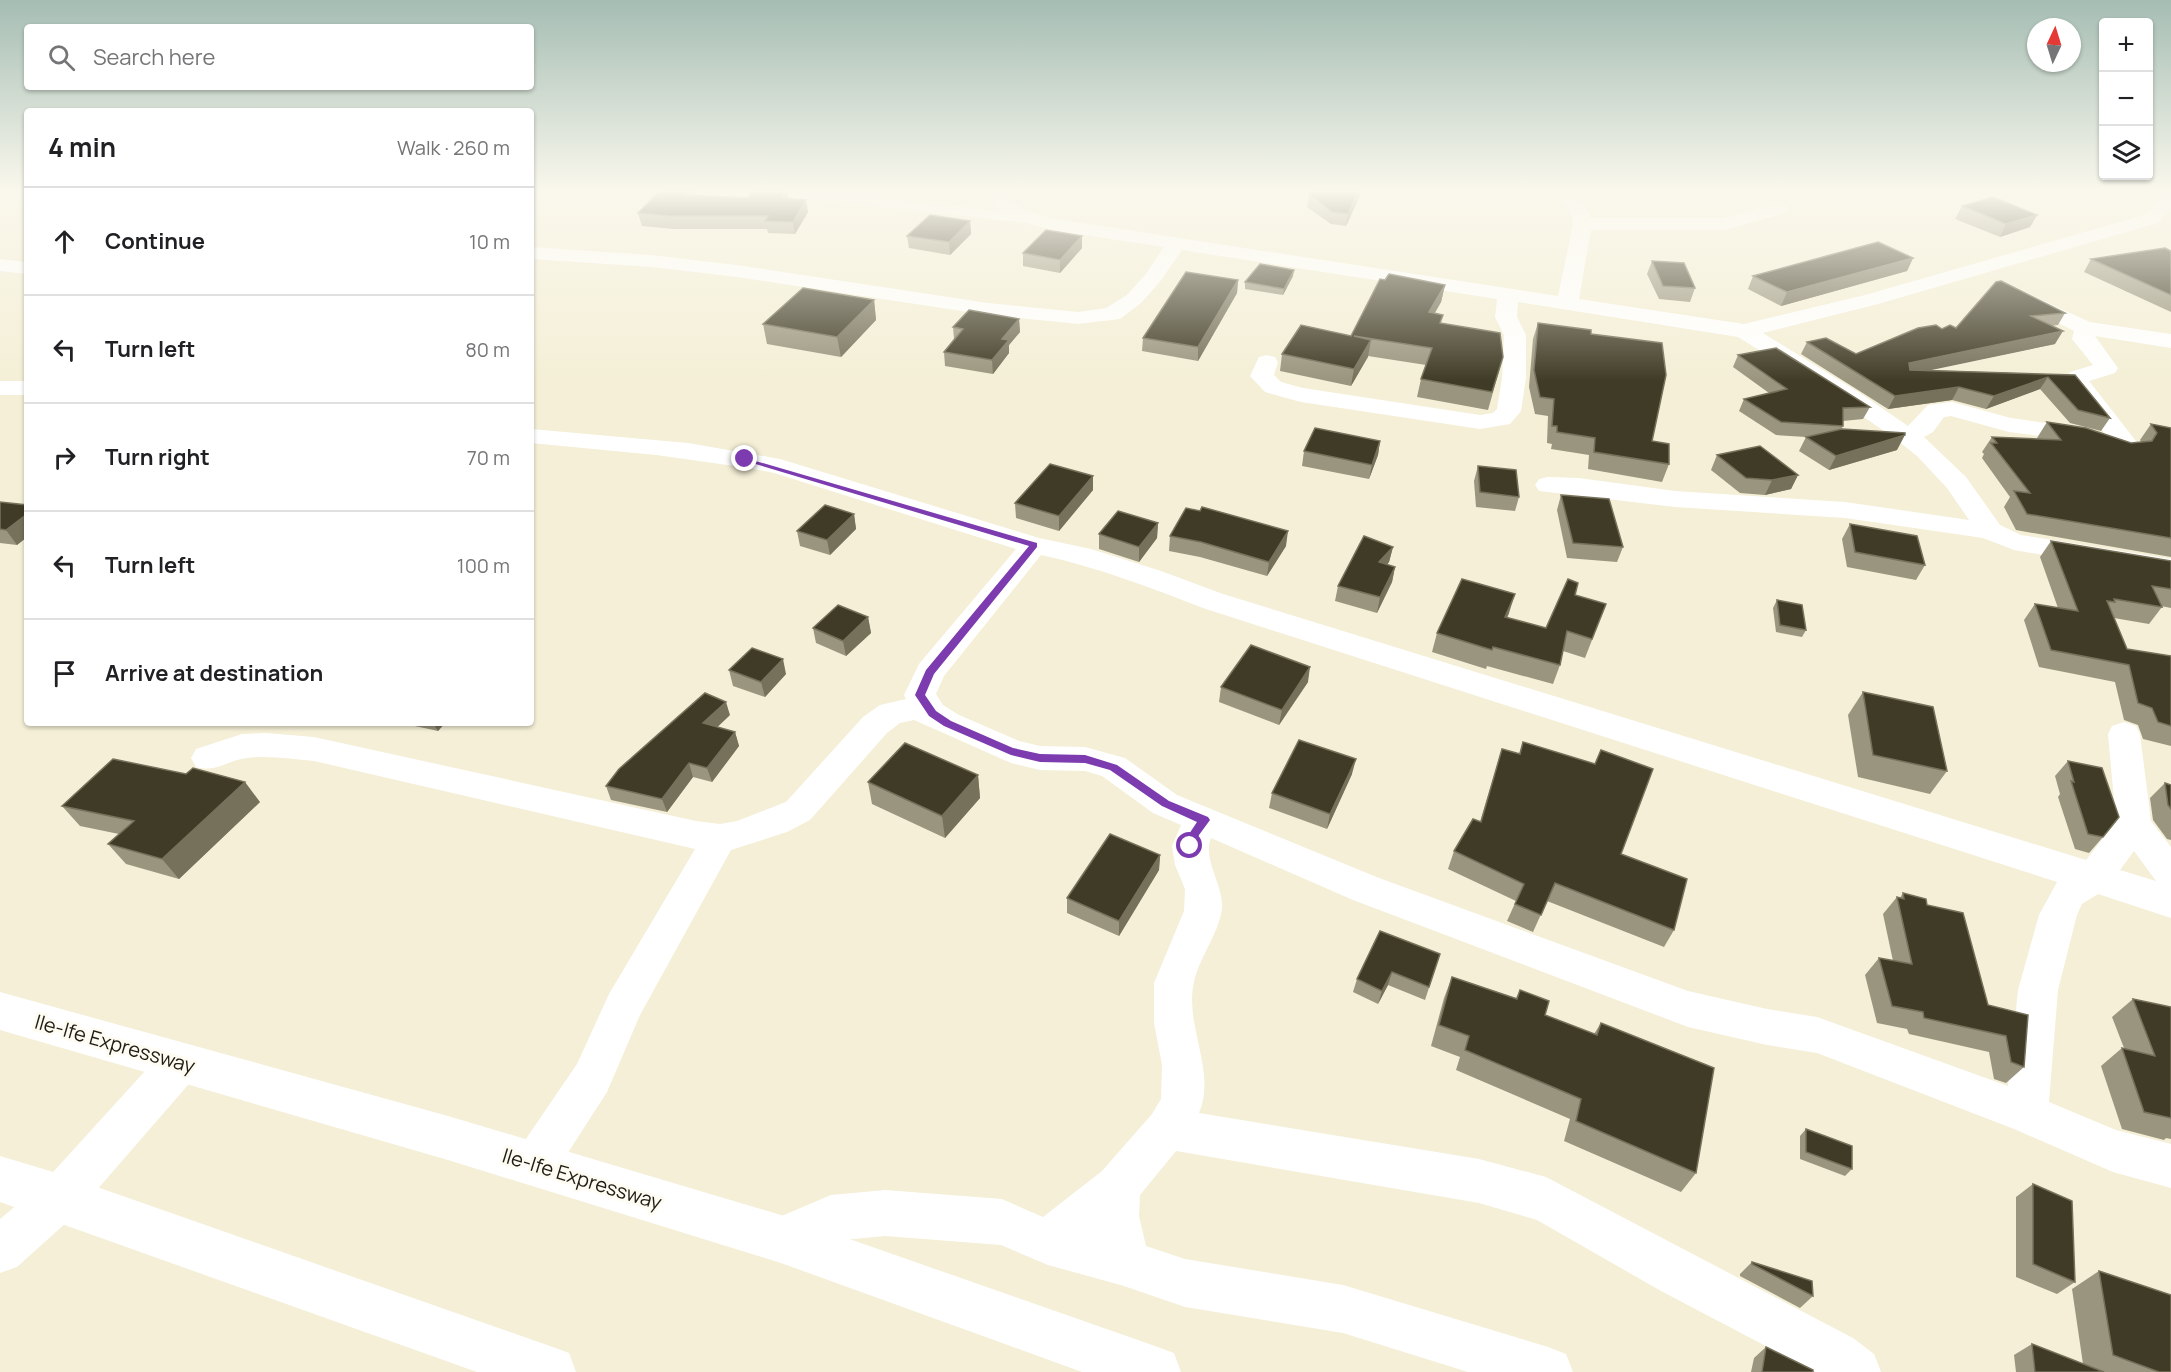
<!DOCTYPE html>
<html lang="en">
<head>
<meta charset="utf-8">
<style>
	body { margin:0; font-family:Manrope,sans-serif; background:#f2f2f2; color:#202124 }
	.controls { position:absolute; right:18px; top:18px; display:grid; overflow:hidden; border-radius:6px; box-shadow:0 2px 4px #0004 }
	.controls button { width:54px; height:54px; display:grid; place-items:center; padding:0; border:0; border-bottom:2px solid #e0e0e0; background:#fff; color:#202124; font:30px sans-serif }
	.compass { position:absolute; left:2027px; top:18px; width:54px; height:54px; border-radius:50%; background:#fff; box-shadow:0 2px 4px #0004; rotate:4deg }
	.stop { position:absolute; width:18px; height:18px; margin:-14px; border:4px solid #7d3bb0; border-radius:50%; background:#fff }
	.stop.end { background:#7d3bb0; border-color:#fff; box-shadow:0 2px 6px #0008 }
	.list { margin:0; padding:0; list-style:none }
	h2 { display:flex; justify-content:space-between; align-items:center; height:78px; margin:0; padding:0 24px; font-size:26px }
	h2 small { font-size:20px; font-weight:400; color:#757577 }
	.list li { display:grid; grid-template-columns:39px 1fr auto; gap:18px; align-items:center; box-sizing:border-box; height:108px; padding:0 24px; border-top:2px solid #e0e0e0 }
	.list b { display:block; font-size:22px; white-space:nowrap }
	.list em { font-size:20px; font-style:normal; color:#757577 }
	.icon { flex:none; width:33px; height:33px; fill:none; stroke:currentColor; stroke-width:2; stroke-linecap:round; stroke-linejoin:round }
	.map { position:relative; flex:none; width:2171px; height:1372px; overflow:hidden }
	.search { position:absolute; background:#fff; box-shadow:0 2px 4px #0004; left:24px; top:24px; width:510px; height:66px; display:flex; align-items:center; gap:15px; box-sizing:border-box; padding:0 21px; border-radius:6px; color:#757577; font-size:22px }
	.panel { position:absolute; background:#fff; box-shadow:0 2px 4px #0004; left:24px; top:108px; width:510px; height:618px; border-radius:6px }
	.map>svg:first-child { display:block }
</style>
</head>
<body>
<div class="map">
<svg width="2171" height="1372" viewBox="0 0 2171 1372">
	<rect width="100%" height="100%" fill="#f4efd6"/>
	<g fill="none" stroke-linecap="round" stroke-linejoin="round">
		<!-- minor -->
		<g fill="#fff" fill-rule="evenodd">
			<path d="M700,189L818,190L999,211L979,189H998C1014,208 1033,214 1056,219L1558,296L1573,224L1571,213L1550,189H1569L1587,208L1591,218H1723L1779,203L1786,205L1788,209L1786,213L1724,230H1591L1579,299L1744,324L1865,295L2144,215L2153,207L2160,192L2158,189H2171V208L2158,223L1878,304L1763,333L1860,393L1908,426L1928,405L1952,402L2011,418L2094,430L2097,435L2094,440L2085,442L2009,432L1951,416L1944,417L1933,432L1924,437L1966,477L2000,525L2021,535L2171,559V577L2014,550L1983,538L1845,518L1675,507L1539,491L1535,485L1539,479L1548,477L1579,478L1675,491L1845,502L1969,520L1947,488L1917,456L1898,441L1844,403L1738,337L1518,302L1517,317L1526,335V378L1521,411L1510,424L1480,429L1301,402L1265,392L1250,376L1259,357L1267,355L1275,357L1278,362L1274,375L1281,382L1303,388L1480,415L1493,413L1497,409L1502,378L1504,335L1495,317L1497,299L1182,250L1159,283L1141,303L1120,319L1078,324L988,315L737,277L652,267L531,259V247L652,255L737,265L988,303L1078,312L1106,308L1127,295L1145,275L1164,247L1056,231L1026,223L818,200L709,194L703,193Z"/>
			<polygon points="0,259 27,262 27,274 0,271"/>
			<polygon points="2024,292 2090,322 2171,334 2171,348 2095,336 2118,368 2115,373 2089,381 2143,450 2139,455 2130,458 2121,455 2064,380 2070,372 2093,365 2072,339 2074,331 2017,302 2013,298 2017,294"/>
			<rect x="0" y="381" width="27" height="14"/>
			<path d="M531,429L688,443L780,459L1039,538L1091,549L1161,571L1223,594L2086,860L2116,822L2108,734L2112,726L2124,722L2136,726L2140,734L2151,821L2171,847V918L2098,894L2082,904L2077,915L2058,990L2049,1102L2116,1130L2171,1144V1188L2113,1172L2014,1129L1817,1053L1767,1045L1688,1027L1353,900L1211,838C1202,860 1224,885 1222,909C1219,933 1199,958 1194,982C1184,1026 1217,1071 1199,1113L1479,1159L1546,1177L1853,1338L1874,1354L1881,1372H1815L1661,1291L1537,1220L1479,1203L1176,1151L1140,1195L1139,1216L1146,1246L1185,1259L1343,1285L1548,1347L1566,1354L1573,1372H1468L1343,1333L1185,1307L1124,1286L1048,1265L1001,1245L885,1236L832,1241L781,1262L765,1255L758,1239L765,1223L831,1195L885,1190L1002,1199L1043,1217L1102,1171L1152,1114L1161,1099L1162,1065L1154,1023V983L1184,911L1185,889L1175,865L1172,846L1181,825L1153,813L1102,776L1085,771L1040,770L1011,763L914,720L900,723L887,733L810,820L787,832L731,850L640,1015L607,1092L551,1179L535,1186L519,1179L513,1164L519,1149L577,1064L609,994L695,849L314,761C292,759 269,755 247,758C227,760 217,773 196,767L191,758L196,749L242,734L266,733L314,737L696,821L720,824L737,821L786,802L863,717L880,705L906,699L904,695L919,664L1016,549L774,473L749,468L656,455L531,443ZM1041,555C1097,567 1149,587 1203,608L2057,882L2039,915L2018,990L2008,1086L1817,1017L1767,1009L1688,991L1379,878L1177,795L1125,758L1085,747L1040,746L1019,741L959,715L943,705L936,694L944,676ZM2134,851L2156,881L2120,870Z"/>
			<polygon points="180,1044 195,1049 201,1063 195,1077 76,1214 17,1267 0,1273 0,1219 44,1182 165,1049"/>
		</g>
		<!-- highway -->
		<g fill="#fff" fill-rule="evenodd">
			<polygon points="0,992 448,1116 781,1215 1155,1346 1174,1353 1181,1372 1082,1372 781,1263 448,1160 0,1030"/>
			<polygon points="0,1156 60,1174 550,1346 569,1353 576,1372 477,1372 0,1202"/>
		</g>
	</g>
	<!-- wall -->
	<g fill="#9a957e">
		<polygon points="787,189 788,199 808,212 795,234 768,233 767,229 674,229 642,226 638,213 695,195 748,198"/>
		<polygon points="1363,189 1346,226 1331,224 1307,207 1309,194"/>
		<polygon points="1962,206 2037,215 2030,227 2000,237 1955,219"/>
		<polygon points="970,221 971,234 950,255 909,248 907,236"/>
		<polygon points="1082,248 1060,273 1023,266 1023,253"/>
		<polygon points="2171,251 2171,312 2084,272 2091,259"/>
		<polygon points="1913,258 1907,271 1781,306 1748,289 1753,276"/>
		<polygon points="1652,261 1695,288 1690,302 1659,299 1647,274"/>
		<polygon points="1293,276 1283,295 1245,289 1245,282"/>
		<polygon points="1238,280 1237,293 1198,361 1142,351 1143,338"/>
		<polygon points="1385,280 1445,285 1441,302 1435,313 1441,324 1503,357 1488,410 1417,397 1421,379 1426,365 1368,356 1351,386 1280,371 1282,354 1351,336"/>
		<polygon points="1996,282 2065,313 2058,325 2051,326 2055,344 1928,370 2075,375 2110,418 2101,431 2070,423 2040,389 1986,409 1952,400 1888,409 1801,354 1807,342 1856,354 1942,329 1956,328"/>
		<polygon points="874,300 876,320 841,357 767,344 763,324"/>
		<polygon points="1019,319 1020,332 1009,345 1009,353 993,374 945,366 944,352 954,339 953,327"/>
		<polygon points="1538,323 1591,334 1652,441 1669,464 1662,482 1588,469 1589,455 1551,449 1552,444 1547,443 1548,416 1535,414 1529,387 1533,339"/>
		<polygon points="1738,355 1870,407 1863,419 1843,421 1843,426 1841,430 1897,450 1829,470 1799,451 1806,437 1776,435 1739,411 1744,399 1769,393 1733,367"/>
		<polygon points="2047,422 2131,443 2141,442 2140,440 2151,424 2171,428 2171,557 2016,530 2004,507 2010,497 1982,458 1984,454 1982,452 1992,437 2038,439 2037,438"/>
		<polygon points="1380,441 1378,455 1369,479 1302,466 1304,451"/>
		<polygon points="1717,455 1798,475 1791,489 1765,495 1740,493 1711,470"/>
		<polygon points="1478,466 1519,497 1515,511 1476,507 1474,481"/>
		<polygon points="1093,476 1093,490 1059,531 1016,518 1015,503"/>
		<polygon points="1561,495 1623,547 1617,562 1567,558 1557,510"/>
		<polygon points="0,502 27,505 27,537 17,545 0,543"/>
		<polygon points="854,514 856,529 830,555 800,546 797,531"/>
		<polygon points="1158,523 1157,538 1139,562 1099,549 1099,534"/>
		<polygon points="1850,524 1925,565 1916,580 1847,567 1842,539"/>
		<polygon points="1170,536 1286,546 1267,576 1200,557 1169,551"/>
		<polygon points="2051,541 2171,561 2171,608 2161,606 2162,607 2149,624 2114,618 2127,649 2171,656 2171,746 2143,739 2138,725 2124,720 2115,682 2039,667 2024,620 2035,604 2058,608 2040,557"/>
		<polygon points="1393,547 1389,562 1387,565 1395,567 1392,582 1377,613 1335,601 1338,586"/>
		<polygon points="1575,595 1606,604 1585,658 1563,651 1560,665 1553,684 1487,666 1486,669 1432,652 1437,633 1509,613 1507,618 1546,628"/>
		<polygon points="1777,600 1806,630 1802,637 1776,632 1773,608"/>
		<polygon points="868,617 871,633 846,656 816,643 813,628"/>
		<polygon points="729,670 786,674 765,697 733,686"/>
		<polygon points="1308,682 1279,725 1219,702 1221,687"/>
		<polygon points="1863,692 1947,771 1930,794 1858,777 1848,715"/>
		<polygon points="730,715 717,727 735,732 739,746 712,782 693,777 667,812 611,800 606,786"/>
		<polygon points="401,723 445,723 438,731"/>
		<polygon points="1523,742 1621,854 1674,930 1664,947 1547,901 1533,932 1507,921 1516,901 1448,869 1454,851 1480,822 1502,749 1519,754"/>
		<polygon points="2068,761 2103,837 2089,853 2075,849 2058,797 2060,794 2055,776"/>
		<polygon points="1352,774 1327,829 1269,808 1272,793"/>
		<polygon points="978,775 980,798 945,838 872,804 868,782"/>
		<polygon points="2165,783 2171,785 2171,840 2167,839 2153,820 2150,798"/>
		<polygon points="260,802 179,879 126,864 108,844 119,834 80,826 62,806"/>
		<polygon points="1160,855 1159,870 1119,936 1067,913 1067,898"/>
		<polygon points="1903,893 1927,905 1988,1005 2024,1067 2006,1083 1994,1079 1989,1052 1909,1034 1907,1029 1877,1023 1865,975 1879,958 1893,961 1883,914 1897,897 1900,898"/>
		<polygon points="1440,954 1425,1000 1388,985 1378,1004 1353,992 1357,979"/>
		<polygon points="1452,977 1516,998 1520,990 1545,1015 1594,1034 1601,1023 1696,1173 1681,1192 1564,1141 1570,1119 1456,1070 1460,1057 1431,1046 1444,998"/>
		<polygon points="2133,999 2171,1007 2171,1139 2166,1138 2164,1140 2122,1129 2101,1066 2122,1048 2124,1048 2112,1017"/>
		<polygon points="1806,1129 1852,1169 1845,1176 1800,1159 1800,1136"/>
		<polygon points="2033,1184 2075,1282 2057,1294 2016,1277 2016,1197"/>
		<polygon points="1752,1262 1813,1296 1800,1308 1740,1276 1740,1274"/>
		<polygon points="2099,1271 2171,1372 2016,1372 2014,1355 2032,1344 2083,1364 2072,1289"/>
		<polygon points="1766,1347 1813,1372 1751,1372 1754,1358"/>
	</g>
	<!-- shaded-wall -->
	<g fill="#76715b">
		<polygon points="689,189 697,189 689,207 686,195"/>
		<polygon points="786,189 787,189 789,201 781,198"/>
		<polygon points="1359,189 1363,189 1346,226 1348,214"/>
		<polygon points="806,200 808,212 795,234 793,222"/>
		<polygon points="2037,215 2030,227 2000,237 2006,224"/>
		<polygon points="970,221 971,234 950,255 949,242"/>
		<polygon points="1082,236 1082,248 1060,273 1060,260"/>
		<polygon points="1913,258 1907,271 1781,306 1787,292"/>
		<polygon points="1294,270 1293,276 1283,295 1284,289"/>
		<polygon points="1238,280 1237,293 1198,361 1198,347"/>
		<polygon points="1445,285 1441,302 1425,329 1429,312"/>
		<polygon points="874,300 876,320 841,357 837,337"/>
		<polygon points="1019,319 1020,332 1009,345 1009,353 993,374 992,360 1002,339"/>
		<polygon points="2063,331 2055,344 1903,376 1909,363"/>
		<polygon points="1371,340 1368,357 1351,386 1354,369"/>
		<polygon points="2048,377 2040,389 1986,409 1994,396"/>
		<polygon points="1959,387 1952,400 1888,409 1895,396"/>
		<polygon points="1905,435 1897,450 1829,470 1836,456"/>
		<polygon points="1380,441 1378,455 1369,479 1372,465"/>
		<polygon points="1798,475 1791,489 1765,495 1772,480"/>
		<polygon points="1093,476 1093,490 1059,531 1059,516"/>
		<polygon points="27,514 27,537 17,545 6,530"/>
		<polygon points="854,514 856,529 830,555 827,540"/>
		<polygon points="1158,523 1157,538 1139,562 1139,547"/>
		<polygon points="1288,531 1286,546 1267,576 1269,562"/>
		<polygon points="1393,547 1389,562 1376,577 1379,562"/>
		<polygon points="1395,567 1392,582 1377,613 1380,597"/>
		<polygon points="1515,594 1509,613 1499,636 1505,617"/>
		<polygon points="868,617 871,633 846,656 843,641"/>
		<polygon points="783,659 786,674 765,697 761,682"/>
		<polygon points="1310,667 1308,682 1279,725 1282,710"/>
		<polygon points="726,702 730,715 707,737 703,723"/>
		<polygon points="433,723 445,723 438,731"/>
		<polygon points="735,732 739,746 712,782 707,768"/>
		<polygon points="1356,759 1352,774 1327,829 1330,814"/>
		<polygon points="689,763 693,777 667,812 662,799"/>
		<polygon points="978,775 980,798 945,838 942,816"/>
		<polygon points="245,782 260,802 179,879 162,859"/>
		<polygon points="1160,855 1159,870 1119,936 1119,921"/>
		<polygon points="1392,972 1388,985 1378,1004 1382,991"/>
	</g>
	<!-- building -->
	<g fill="#403b26" stroke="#76715b" stroke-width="1.5">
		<polygon points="662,189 689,189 686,195 748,198 753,189 786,189 781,198 806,200 793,222 765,221 768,216 671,216 638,213"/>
		<polygon points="1312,189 1359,189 1348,214 1332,212 1309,194"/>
		<polygon points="1993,197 2037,215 2006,224 1962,206"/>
		<polygon points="930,215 970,221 949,242 907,236"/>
		<polygon points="1046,230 1082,236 1060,260 1023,253"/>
		<polygon points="1878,242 1913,258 1787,292 1753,276"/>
		<polygon points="2165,248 2171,251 2171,295 2091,259"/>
		<polygon points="1652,261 1684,263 1695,288 1663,286"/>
		<polygon points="1260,264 1294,270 1284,289 1245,282"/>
		<polygon points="1186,272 1238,280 1198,347 1143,338"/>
		<polygon points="1389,274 1445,285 1429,312 1443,315 1440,323 1500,333 1503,357 1492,392 1421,379 1432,348 1354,336 1371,340 1354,369 1282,354 1301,325 1351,336 1380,279 1385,280"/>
		<polygon points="2001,281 2065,313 2031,316 2063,331 1909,363 1910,370 2075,375 2110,418 2078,410 2048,377 1994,396 1959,387 1895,396 1807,342 1826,338 1856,354 1918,328 1936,325 1942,329 1950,325 1956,328 1996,282"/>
		<polygon points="803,288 874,300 837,337 763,324"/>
		<polygon points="969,310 1019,319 1002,339 1009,340 992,360 944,352 963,329 953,327"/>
		<polygon points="1538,323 1591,330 1591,334 1662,343 1666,375 1652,441 1669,444 1669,464 1594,452 1595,438 1557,432 1557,426 1552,426 1554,399 1540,397 1534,370"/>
		<polygon points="1776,348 1870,407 1843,408 1843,426 1781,422 1744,399 1787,389 1738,355"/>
		<polygon points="2047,422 2086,428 2131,443 2152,441 2157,433 2151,424 2171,428 2171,538 2027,514 2014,491 2030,493 1991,443 1997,443 1992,437 2061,440"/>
		<polygon points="1315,428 1380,441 1372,465 1304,451"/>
		<polygon points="1842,429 1905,433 1905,435 1836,456 1806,437"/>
		<polygon points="1760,446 1798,475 1772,480 1746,478 1717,455"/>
		<polygon points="1050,464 1093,476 1059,516 1015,503"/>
		<polygon points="1478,466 1516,470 1519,497 1480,492"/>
		<polygon points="1561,495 1609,499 1623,547 1573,543"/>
		<polygon points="0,502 27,505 27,514 6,530 0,529"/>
		<polygon points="825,505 854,514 827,540 797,531"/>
		<polygon points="1202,507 1288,531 1269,562 1201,542 1170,536 1186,508 1200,511"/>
		<polygon points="1118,511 1158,523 1139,547 1099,534"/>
		<polygon points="1850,524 1917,536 1925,565 1855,552"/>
		<polygon points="1364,536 1393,547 1379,562 1395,567 1380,597 1338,586"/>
		<polygon points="2051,541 2171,561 2171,589 2152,586 2162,607 2114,599 2115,602 2107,601 2127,649 2171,656 2171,726 2158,722 2152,708 2138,703 2129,665 2051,650 2035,604 2078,611"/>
		<polygon points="1462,579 1515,594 1505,617 1546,628 1568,579 1578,583 1575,595 1606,604 1592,639 1567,631 1560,665 1493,647 1492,650 1437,633"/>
		<polygon points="1777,600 1802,605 1806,630 1780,625"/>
		<polygon points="838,605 868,617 843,641 813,628"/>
		<polygon points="1251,645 1310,667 1282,710 1221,687"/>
		<polygon points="752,648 783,659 761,682 729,670"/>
		<polygon points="1863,692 1933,707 1947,771 1873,755"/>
		<polygon points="705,693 726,702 703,723 735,732 707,768 689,763 662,799 606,786 619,769"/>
		<polygon points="1299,740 1356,759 1330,814 1272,793"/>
		<polygon points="1523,742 1595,764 1601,750 1653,769 1621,854 1687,879 1674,930 1555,883 1541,915 1515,904 1524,884 1454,851 1473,819 1481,822 1502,749 1520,754"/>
		<polygon points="905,743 978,775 942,816 868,782"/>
		<polygon points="113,759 186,774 193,768 245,782 162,859 108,844 134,821 62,806"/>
		<polygon points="2068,761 2102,768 2119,817 2103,837 2088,834 2071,781 2074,782"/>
		<polygon points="2165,783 2171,785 2171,809 2168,805"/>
		<polygon points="1110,834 1160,855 1119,921 1067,898"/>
		<polygon points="1903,893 1926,899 1927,905 1963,913 1988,1005 2028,1015 2024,1067 2011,1062 2006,1036 1924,1018 1923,1012 1892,1006 1879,958 1912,964 1897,897 1904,899"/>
		<polygon points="1380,931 1440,954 1429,987 1392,972 1382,991 1357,979"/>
		<polygon points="1452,977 1517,999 1520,990 1549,1001 1545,1015 1597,1035 1601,1023 1714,1068 1696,1173 1576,1121 1581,1099 1465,1050 1469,1036 1439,1025"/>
		<polygon points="2133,999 2171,1007 2171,1118 2144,1112 2122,1048 2155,1056"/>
		<polygon points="1806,1129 1852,1146 1852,1169 1806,1152"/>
		<polygon points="2033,1184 2072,1201 2075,1282 2033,1264"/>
		<polygon points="1752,1262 1812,1281 1813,1296 1752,1264"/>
		<polygon points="2099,1271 2171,1295 2171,1372 2159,1372 2113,1355"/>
		<polygon points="2032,1344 2104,1372 2035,1372"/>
		<polygon points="1766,1347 1813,1370 1813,1372 1762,1372"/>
	</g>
	<!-- sky -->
	<linearGradient id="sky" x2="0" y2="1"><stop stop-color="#a5bdb3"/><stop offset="0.5" stop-color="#faf8ed"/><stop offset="1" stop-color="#faf8ed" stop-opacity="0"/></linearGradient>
	<rect width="2171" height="381" fill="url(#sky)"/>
	<!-- route -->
	<polygon fill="#7d3bb0" points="742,457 1037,543 1037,547 934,674 925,695 936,711 951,721 1013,748 1040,754 1085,755 1117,765 1169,801 1208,817 1210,820 1199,835 1194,849 1186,849 1185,846 1189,834 1197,822 1162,806 1110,770 1085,763 1040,762 1011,755 944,726 929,716 915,695 926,670 1029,546 742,460"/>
	<g text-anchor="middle" stroke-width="6" stroke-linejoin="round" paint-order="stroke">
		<!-- near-street labels -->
		<g font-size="20" fill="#1e1c13" stroke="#fefcf2">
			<text transform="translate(115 1044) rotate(16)" y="7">Ile-Ife Expressway</text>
			<text transform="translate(582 1179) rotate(17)" y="7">Ile-Ife Expressway</text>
		</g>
	</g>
</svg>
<div class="controls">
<button>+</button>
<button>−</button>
<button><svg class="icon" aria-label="layers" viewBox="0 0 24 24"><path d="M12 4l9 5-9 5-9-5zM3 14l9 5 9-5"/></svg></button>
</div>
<svg class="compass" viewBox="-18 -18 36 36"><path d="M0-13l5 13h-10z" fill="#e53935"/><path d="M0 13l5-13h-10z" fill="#757577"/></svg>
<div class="stop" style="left:1190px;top:846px"></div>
<div class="stop end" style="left:745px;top:459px"></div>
<div class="search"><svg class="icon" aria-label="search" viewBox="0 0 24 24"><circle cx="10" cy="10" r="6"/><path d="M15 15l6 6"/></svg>Search here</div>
<section class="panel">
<h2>4 min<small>Walk · 260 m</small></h2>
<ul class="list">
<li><svg class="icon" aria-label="ahead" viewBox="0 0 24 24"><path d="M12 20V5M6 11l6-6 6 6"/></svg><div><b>Continue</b></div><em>10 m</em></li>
<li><svg class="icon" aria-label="left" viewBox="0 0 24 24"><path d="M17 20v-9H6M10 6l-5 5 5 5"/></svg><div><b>Turn left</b></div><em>80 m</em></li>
<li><svg class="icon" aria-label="right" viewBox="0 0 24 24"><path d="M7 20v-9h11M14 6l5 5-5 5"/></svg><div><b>Turn right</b></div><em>70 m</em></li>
<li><svg class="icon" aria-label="left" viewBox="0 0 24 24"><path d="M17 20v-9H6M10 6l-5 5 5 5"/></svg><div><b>Turn left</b></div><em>100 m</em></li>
<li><svg class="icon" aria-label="arrive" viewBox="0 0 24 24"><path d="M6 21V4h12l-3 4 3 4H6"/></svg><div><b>Arrive at destination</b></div></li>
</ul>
</section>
</div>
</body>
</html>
